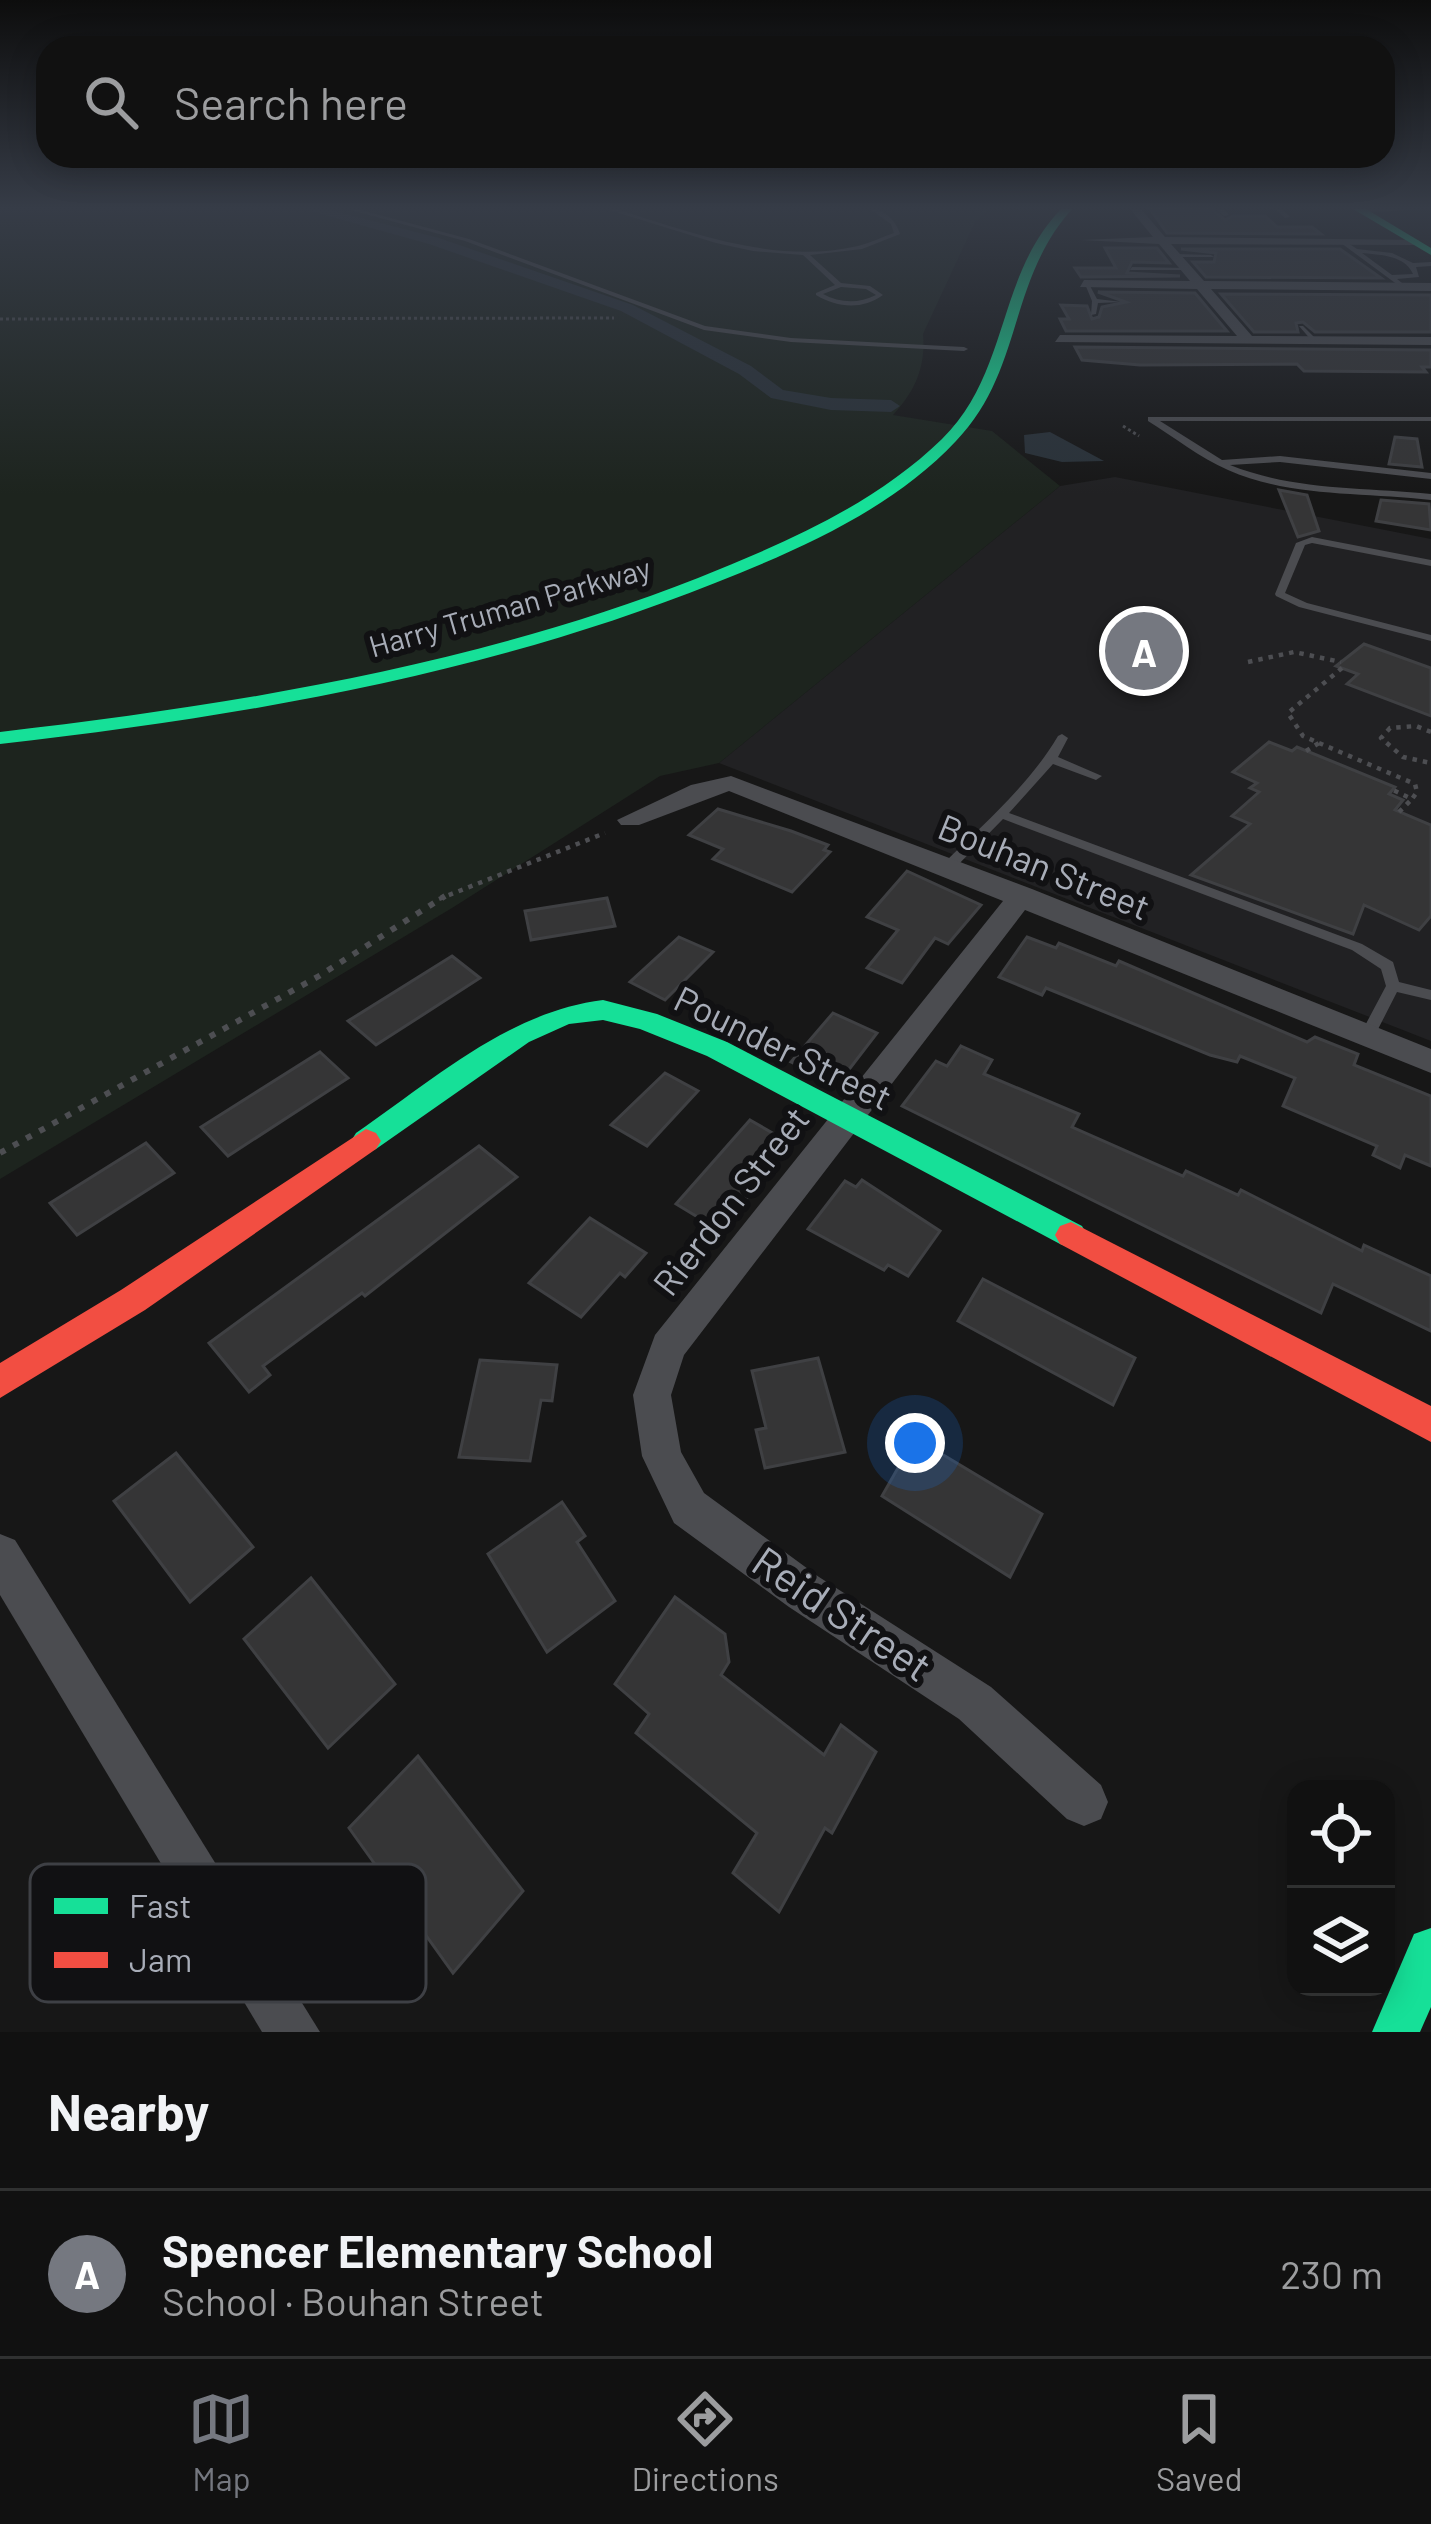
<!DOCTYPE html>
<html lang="en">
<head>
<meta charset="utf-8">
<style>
	body { margin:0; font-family:Barlow,sans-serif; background:#1a1a1a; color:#f1f3f6 }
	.controls { position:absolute; right:36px; bottom:36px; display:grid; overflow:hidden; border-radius:24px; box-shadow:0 6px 30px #0003 }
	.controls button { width:108px; height:108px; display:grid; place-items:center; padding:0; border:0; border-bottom:3px solid #303131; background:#111; color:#f1f3f6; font:60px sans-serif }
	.you { position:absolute; left:915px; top:1443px; width:42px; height:42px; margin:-30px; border:9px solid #fff; border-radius:50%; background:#1a73e8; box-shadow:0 0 0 18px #1a73e833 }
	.badge { display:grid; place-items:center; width:78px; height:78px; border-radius:50%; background:#757880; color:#fff; font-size:39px; font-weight:700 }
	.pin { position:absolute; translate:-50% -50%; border:6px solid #fff; box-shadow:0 3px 12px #0006 }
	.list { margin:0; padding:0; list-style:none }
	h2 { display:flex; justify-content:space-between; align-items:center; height:156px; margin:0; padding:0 48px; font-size:51px }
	h2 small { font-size:39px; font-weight:400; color:#9c9d9f }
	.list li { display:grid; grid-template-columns:78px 1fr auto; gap:36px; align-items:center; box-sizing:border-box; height:168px; padding:0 48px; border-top:3px solid #303131 }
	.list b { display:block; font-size:45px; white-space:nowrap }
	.list p { margin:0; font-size:39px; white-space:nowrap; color:#9c9d9f }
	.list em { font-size:39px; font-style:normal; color:#9c9d9f }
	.icon { flex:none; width:66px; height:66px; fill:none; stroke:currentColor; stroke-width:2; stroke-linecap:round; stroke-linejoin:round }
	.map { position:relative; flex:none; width:1431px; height:2032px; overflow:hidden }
	.search { position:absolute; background:#111; box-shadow:0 6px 30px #0003; left:36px; right:36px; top:36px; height:132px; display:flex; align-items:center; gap:30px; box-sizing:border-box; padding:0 42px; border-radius:36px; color:#9c9d9f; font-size:45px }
	.sheet { height:324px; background:#111 }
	nav { display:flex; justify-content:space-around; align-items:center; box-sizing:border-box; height:168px; border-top:3px solid #303131; background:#111; font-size:33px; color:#9c9d9f }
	nav a { display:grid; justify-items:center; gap:6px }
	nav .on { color:#757880 }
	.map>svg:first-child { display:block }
</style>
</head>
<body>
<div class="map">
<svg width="1431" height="2032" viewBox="0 0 1431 2032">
	<rect width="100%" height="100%" fill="#171717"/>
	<!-- built -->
	<polygon fill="#212123" points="1115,477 1431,539 1431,1041 719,763 1060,486"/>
	<!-- green -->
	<path fill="#1d241e" d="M0,209H989L975,222L923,334C926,367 915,391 893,415L992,431L1060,486L719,763L660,776L452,908L0,1179Z"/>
	<!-- water -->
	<polygon fill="#2a3239" points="1050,432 1104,461 1062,462 1025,453 1024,435"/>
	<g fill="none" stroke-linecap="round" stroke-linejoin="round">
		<!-- canal -->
		<polygon fill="#2a3239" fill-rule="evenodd" points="303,209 326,209 439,238 633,305 751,366 783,390 831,398 891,400 900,406 891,412 831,410 771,398 739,374 621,311 429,244"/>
	</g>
	<!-- building -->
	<g fill="#353536" stroke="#3f4043" stroke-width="3">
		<polygon points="1150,209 1212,209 1225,220 1233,216 1265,216 1277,227 1312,227 1321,234 1167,233"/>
		<polygon points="1105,248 1157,248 1169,263 1132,262 1127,273 1180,276 1081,277 1075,268 1116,268"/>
		<polygon points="1181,249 1340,249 1381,278 1206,277 1193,262 1214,262 1216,253"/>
		<polygon points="1098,292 1195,293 1227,331 1066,331 1060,319 1069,319 1061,305 1087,306 1092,319 1099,317 1102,307 1126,302"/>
		<polygon points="1221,294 1431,295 1431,332 1315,332 1303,322 1296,323 1298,332 1254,332"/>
		<polygon points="1075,347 1431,350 1431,367 1422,367 1426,372 1304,371 1297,364 1140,365 1082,360"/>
		<polygon points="1395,437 1417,439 1422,467 1389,464"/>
		<polygon points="1279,490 1307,495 1319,531 1298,537"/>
		<polygon points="1381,500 1429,504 1431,530 1376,521"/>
		<polygon points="1364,644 1431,668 1431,716 1347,684 1358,674 1336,666"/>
		<polygon points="1269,742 1292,751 1297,747 1395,787 1389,794 1403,800 1395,810 1431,825 1431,916 1419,930 1364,905 1353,934 1191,875 1250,824 1232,816 1259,792 1250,788 1257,783 1233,772"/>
		<polygon points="718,809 791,831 828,845 824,850 830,852 792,892 713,859 723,849 689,835"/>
		<polygon points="907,871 981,905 948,944 935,938 902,983 867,968 898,930 867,917"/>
		<polygon points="607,898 615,926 531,940 525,911"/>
		<polygon points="679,937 713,952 665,1000 630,982"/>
		<polygon points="1027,937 1056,948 1059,943 1116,966 1119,961 1307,1042 1315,1037 1358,1054 1354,1065 1431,1096 1431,1166 1405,1155 1400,1168 1373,1155 1377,1146 1283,1106 1295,1078 1240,1056 1237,1062 1210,1055 1046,988 1042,995 999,977"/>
		<polygon points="452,956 480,978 376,1045 348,1021"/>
		<polygon points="833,1013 877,1033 838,1084 791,1062"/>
		<polygon points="961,1046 992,1060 984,1074 1079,1114 1072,1127 1183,1176 1186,1171 1238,1195 1241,1190 1362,1251 1364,1245 1431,1276 1431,1331 1333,1284 1321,1313 902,1106 936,1061 947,1066"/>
		<polygon points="320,1052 348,1078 228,1156 201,1127"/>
		<polygon points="665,1073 698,1091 647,1146 611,1125"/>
		<polygon points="750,1120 776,1135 772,1141 787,1149 745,1200 732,1192 706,1222 676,1204"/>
		<polygon points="146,1143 174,1173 77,1235 50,1203"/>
		<polygon points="479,1146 517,1177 365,1296 362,1293 263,1366 270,1375 249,1392 209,1343"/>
		<polygon points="862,1180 940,1231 908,1276 888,1265 884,1270 808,1229 845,1181 856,1187"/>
		<polygon points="590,1218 646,1253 625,1277 620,1273 581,1317 529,1283"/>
		<polygon points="983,1279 1135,1358 1113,1405 958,1321"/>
		<polygon points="818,1358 845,1452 765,1468 756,1430 766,1428 752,1371"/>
		<polygon points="480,1360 557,1365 552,1401 541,1400 530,1461 459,1457"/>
		<polygon points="915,1438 1042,1514 1010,1577 882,1496"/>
		<polygon points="176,1453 253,1547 190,1602 114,1501"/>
		<polygon points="562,1502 585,1536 577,1542 615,1601 547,1652 488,1554"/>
		<polygon points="311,1578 395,1684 328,1748 244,1639"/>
		<polygon points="675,1597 725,1634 729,1662 721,1675 824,1755 841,1725 876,1752 832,1833 825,1828 779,1912 733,1873 757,1833 636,1733 649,1714 615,1684"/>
		<polygon points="418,1756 523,1891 453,1973 349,1828"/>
	</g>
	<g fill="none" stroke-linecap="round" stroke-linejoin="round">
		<!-- path-far2 -->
		<g stroke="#4d4e52" stroke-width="3" stroke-dasharray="3 3" stroke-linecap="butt">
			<polyline points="0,319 614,318"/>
			<polyline points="1123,426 1139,436"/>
		</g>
		<!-- path-far1 -->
		<g stroke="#4d4e52" stroke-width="4.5" stroke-dasharray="4.5 6" stroke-linecap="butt">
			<polyline points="1248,662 1294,652 1341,662"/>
			<polyline points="1431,732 1416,726 1390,728 1381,738 1403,757 1431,763"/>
			<polyline points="1319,743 1415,784 1417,792 1412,799 1393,790"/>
			<polyline points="1306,751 1319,743 1303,736 1288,713 1342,668"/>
			<polyline points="1399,812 1412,799"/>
			<polyline points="439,899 605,833"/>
		</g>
		<!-- path -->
		<polyline stroke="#4d4e52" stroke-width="6" stroke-dasharray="6 9" stroke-linecap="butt" points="0,1153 319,976 445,896"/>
		<!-- lane -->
		<g fill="#4b4c50" fill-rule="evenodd">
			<polygon points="347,209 357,209 469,239 705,326 791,338 964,347 968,349 964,351 791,342 704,330 465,241"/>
			<path d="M606,209H616C693,233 776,265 858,246C870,243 882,237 894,233L891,224L870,209C885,209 896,221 900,234L862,249L810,255L841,283L870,286L883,295C862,310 838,308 816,295V293L835,285L803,255L753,251L716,243ZM841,287L866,289L876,295C858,304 840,303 823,294Z"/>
			<polygon points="1216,209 1223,209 1229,215 1224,216"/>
			<polygon points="1275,209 1282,209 1290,217 1285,218"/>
			<polygon points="1425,209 1360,213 1357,211 1362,209"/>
			<path d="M1341,241H1345L1357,249L1392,253L1413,263L1431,262V266L1416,267L1419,277L1397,279L1407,287L1402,288L1341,243ZM1362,253C1380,255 1405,255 1413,274L1392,275Z"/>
			<polygon points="1175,254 1211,255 1214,257 1173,257"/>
			<polygon points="1132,267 1187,268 1190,270 1130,270"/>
			<polygon points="1085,284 1089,284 1097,299 1122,302 1098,303 1096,314 1091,315 1092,301"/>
			<polygon points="1299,326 1303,326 1316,339 1316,341 1312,341"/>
			<path d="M1151,417H1431V421H1160L1222,460L1280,456L1431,473V479L1280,462L1230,465C1295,491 1362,487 1431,494V500C1363,492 1292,498 1228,470C1200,458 1174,437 1148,421V417Z"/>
			<polygon points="1312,537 1431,560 1431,566 1312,543 1305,545 1285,593 1307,603 1431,635 1431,641 1299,607 1276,596 1275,594 1296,543"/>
			<path d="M1062,734L1068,738L1058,757L1102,776L1096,780L1053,764L1009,813L1362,944L1393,962L1399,982L1431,990V1000L1397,992L1373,1039H1363L1360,1035L1386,986L1381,969L1352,950L1003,819L953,870H943L941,867L943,864C984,824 1029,785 1058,736Z"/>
		</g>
		<!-- street -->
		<g fill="#4b4c50" fill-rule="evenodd">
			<polygon points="1130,209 1141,209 1165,237 1419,240 1415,245 1171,244 1204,281 1431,283 1431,291 1211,289 1252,336 1431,337 1431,345 1055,342 1060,335 1237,336 1197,289 1080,287 1084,280 1190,281 1159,244 1081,240 1153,237"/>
			<polygon points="731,776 1032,889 1431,1049 1431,1073 1025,910 684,1355 671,1395 681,1452 704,1493 819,1577 991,1687 1101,1785 1108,1802 1101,1819 1084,1826 1067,1819 959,1719 789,1607 674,1523 642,1456 633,1395 655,1335 1003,901 729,791 639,825 621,825 617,820 691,785"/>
			<polygon points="0,1534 15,1540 320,2032 262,2032 0,1595"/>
		</g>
		<!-- fast -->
		<g fill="#16e098" fill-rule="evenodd">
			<path d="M1061,209H1072C1007,282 1024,370 956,441C892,509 801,549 715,583C485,675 245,716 0,744V732C239,704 474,666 698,578C785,543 874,505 942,439C1010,372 996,277 1061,209Z"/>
			<polygon points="1353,209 1366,209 1431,248 1431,255"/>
			<path d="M603,1000L657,1014L727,1042L1082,1226L1087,1235L1082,1244L1071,1248L1060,1244L707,1056L640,1029L603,1020L569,1024L529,1042L376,1149L366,1153L356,1149L351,1141L356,1133C433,1080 508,1012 603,1000Z"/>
			<polygon points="1431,1928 1431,2007 1420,2032 1372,2032 1414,1934"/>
		</g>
		<!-- jam -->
		<g fill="#f24e42" fill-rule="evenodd">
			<polygon points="366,1129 376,1133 381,1141 376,1149 145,1310 0,1398 0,1363 121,1290"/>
			<polygon points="1071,1222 1431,1406 1431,1442 1060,1244 1055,1235 1060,1226"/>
		</g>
	</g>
	<!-- sky -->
	<linearGradient id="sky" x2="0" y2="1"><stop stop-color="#0d0d0d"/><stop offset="0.42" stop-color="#363c47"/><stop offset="1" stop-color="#363c47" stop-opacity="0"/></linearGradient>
	<rect width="1431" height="494" fill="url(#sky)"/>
	<g text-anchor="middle" stroke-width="12" stroke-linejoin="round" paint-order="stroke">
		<!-- far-street labels -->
		<g font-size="30" fill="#a8adb8" stroke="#111113">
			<text transform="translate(510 608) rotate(-16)" y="10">Harry Truman Parkway</text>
		</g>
		<!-- street labels -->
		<g font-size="36" fill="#a8adb8" stroke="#111113">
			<text transform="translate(1044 867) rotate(22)" y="13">Bouhan Street</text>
			<text transform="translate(783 1048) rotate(26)" y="13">Pounder Street</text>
			<text transform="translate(731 1201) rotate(-52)" y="13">Rierdon Street</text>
		</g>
		<!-- near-street labels -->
		<g font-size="42" fill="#a8adb8" stroke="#111113">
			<text transform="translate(842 1614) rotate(34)" y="15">Reid Street</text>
		</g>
	</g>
	<!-- legend -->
	<rect x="30" y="1864" width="396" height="138" rx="18" fill="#111113" stroke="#3e4045" stroke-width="3"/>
	<rect x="54" y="1898" width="54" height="16" fill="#16e098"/>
	<rect x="54" y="1952" width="54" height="16" fill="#f24e42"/>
	<g font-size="33" fill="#a8adb8">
		<text x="129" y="1918">Fast</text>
		<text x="129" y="1972">Jam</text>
	</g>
</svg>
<div class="controls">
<button><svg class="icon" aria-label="locate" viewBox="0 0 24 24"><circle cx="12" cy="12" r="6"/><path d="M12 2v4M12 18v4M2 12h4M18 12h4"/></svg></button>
<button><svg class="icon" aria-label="layers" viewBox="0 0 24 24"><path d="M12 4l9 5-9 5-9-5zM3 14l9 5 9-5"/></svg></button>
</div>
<div class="you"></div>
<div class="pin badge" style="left:1144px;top:651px">A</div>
<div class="search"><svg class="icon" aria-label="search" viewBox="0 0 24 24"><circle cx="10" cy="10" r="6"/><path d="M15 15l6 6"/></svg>Search here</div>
</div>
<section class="sheet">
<h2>Nearby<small></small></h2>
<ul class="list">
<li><span class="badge">A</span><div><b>Spencer Elementary School</b><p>School · Bouhan Street</p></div><em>230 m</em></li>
</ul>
</section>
<nav>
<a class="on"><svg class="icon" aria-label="map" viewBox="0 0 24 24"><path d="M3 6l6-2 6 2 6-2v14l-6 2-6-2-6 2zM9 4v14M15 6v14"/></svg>Map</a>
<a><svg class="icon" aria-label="directions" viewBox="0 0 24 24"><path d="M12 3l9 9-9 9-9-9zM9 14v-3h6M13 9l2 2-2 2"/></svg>Directions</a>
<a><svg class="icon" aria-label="saved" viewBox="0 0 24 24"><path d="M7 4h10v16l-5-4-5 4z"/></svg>Saved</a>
</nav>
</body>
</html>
